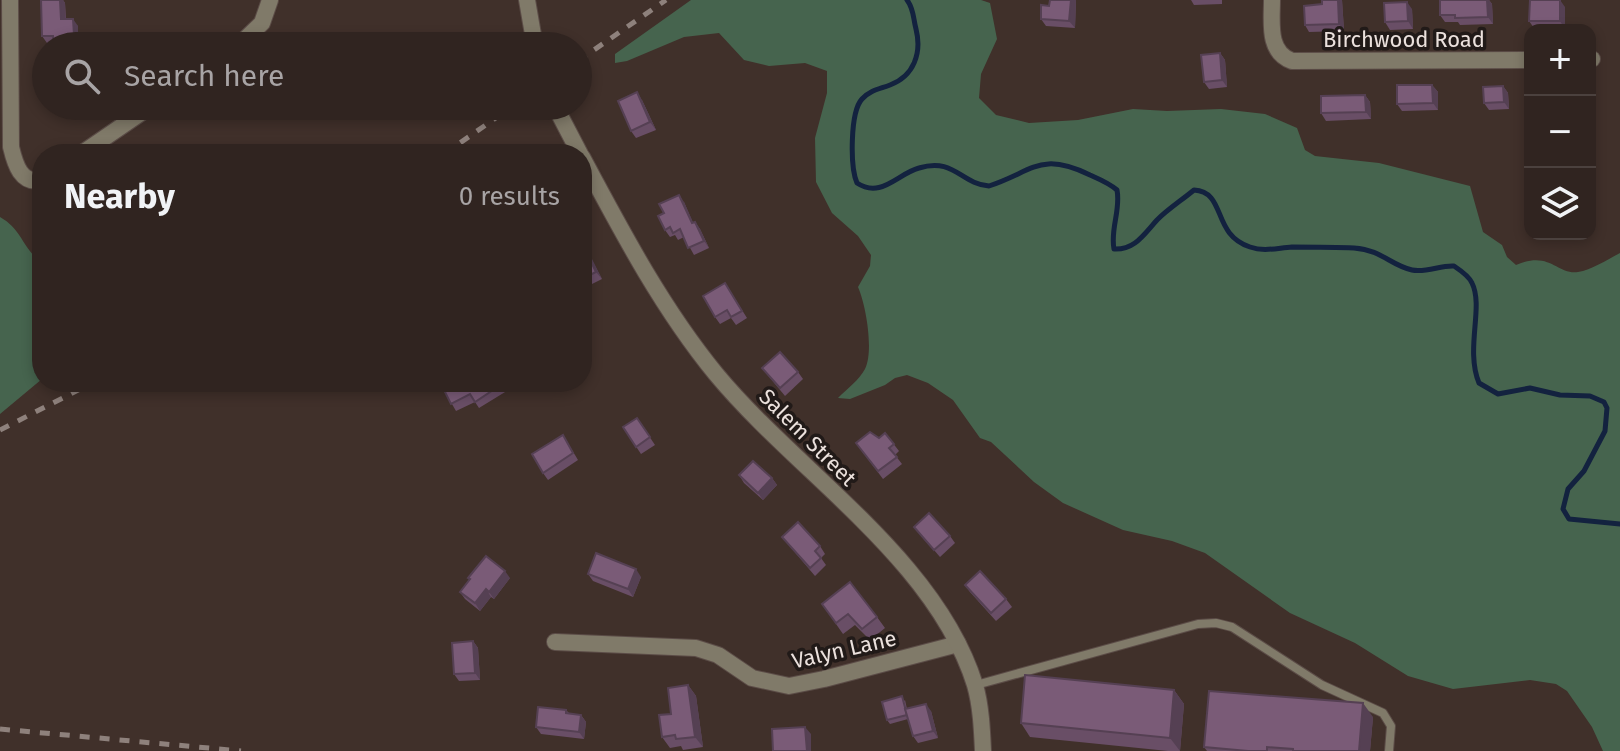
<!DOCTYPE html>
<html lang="en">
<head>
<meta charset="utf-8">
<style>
	body { margin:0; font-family:"Fira Sans",sans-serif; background:#3c302d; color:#f1f3f6 }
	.controls { position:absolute; right:24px; top:24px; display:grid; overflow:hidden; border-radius:16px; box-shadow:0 4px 12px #0003 }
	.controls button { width:72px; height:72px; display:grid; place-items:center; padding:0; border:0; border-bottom:2px solid #4b413e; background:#302420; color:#f1f3f6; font:40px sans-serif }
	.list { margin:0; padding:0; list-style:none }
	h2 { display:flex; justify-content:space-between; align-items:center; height:104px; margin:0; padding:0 32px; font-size:34px }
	h2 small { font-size:26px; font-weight:400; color:#a8a4a5 }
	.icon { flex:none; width:44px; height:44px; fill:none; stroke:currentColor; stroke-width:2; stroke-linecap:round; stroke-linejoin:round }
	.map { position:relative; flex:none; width:1620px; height:751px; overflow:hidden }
	.search { position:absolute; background:#302420; box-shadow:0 4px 12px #0003; left:32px; top:32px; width:560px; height:88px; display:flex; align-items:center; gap:20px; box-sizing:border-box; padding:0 28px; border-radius:44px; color:#a8a4a5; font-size:30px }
	.panel { position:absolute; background:#302420; box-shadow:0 4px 12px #0003; left:32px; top:144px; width:560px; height:248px; border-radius:32px }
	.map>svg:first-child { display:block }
</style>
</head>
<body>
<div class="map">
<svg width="1620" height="751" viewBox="0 0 1620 751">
	<rect width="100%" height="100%" fill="#40302a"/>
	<!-- green -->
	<g fill="#46644e">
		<path d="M691,0H981L990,3L997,39L981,74L979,98L996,115L1029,123L1078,120L1133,109L1167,111L1221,109L1265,114L1297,128L1305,150L1315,156L1379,163L1470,186L1483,232L1502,245L1507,257L1516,265C1550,250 1557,275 1578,272C1592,270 1608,259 1620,253V751H1603L1592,727L1567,691L1556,684L1530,680L1453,689L1408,676L1355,643L1290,613L1205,553L1172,541L1123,530L1063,503L1034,482L991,442L980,438L953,400L928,383L907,375L895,378L885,385L850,399L838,398C847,389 859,380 865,369C874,351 866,305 858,287L870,266L871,255L858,236L832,213L816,182L815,138L827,93V71L805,63L769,66L744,60L719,33L684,37L627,61L615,63V54Z"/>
		<path d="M0,217C23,230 22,249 42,262V379L0,414Z"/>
	</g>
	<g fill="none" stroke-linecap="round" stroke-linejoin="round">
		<!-- stream -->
		<path stroke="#13223f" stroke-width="5" d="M907,0C914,9 913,18 916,29C922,53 914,76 890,85C880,89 870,90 862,99C850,112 850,167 857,183C881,199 897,174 919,168C954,157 961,184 989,186C1034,171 1040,151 1090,175C1099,179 1109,183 1117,190C1121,210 1110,229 1114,249C1135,250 1144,234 1157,220C1168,209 1182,200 1194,190C1227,192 1211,234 1250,247C1264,252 1277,248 1292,247C1313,247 1334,247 1354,248C1382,250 1390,265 1412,270C1426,273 1441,265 1454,266C1460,270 1469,276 1472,283C1484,307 1465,349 1479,383L1498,394L1530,388L1560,395L1590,396L1604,402L1607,408L1605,431L1584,471L1568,489L1563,509L1569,519L1620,524"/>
		<!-- service casing -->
		<g stroke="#5b4c47" stroke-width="10">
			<polyline id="service" points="976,685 1198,624 1216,623 1232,627 1322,685 1383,713 1391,726 1389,751"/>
		</g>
		<!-- minor casing -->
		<g stroke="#5b4c47" stroke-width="18">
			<g id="minor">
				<path d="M10,0L11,147C15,164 21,185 42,180"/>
				<path d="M1272,0C1272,22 1267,52 1292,61L1530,60"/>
				<polyline points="238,46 262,23 270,0"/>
				<polyline points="1590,59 1592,59"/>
				<polyline points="81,154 151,106"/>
				<polyline points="555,642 696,648 718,655 752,678 789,686 824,679 958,644"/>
			</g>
		</g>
		<!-- tertiary casing -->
		<g stroke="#5b4c47" stroke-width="18">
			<g id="tertiary">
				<polyline points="527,0 535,46"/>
				<polyline points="555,106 580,154"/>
				<path d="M582,157C622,232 662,308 716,374C798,473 936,559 975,685C981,706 982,729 983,751"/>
			</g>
		</g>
		<!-- service -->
		<use href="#service" stroke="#807a69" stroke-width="8"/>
		<!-- minor -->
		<use href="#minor" stroke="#807a69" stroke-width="16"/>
		<!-- tertiary -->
		<use href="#tertiary" stroke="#807a69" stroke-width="16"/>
		<!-- rail -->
		<g stroke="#8e817c" stroke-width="5" stroke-dasharray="10 10" stroke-linecap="butt">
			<polyline points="578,61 666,0"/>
			<polyline points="444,154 513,106"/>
			<polyline points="0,430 94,382"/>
			<polyline points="0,729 241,751"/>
		</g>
	</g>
	<!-- wall -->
	<g fill="#694e66">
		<polygon points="41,0 63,0 65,3 66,19 78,26 78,42 47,43 42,36"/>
		<polygon points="1050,0 1076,0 1075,28 1046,26 1041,19 1049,6"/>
		<polygon points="1191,0 1222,0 1222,4 1194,5"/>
		<polygon points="1342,0 1344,31 1309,32 1305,25 1322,4"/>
		<polygon points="1440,0 1489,0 1492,4 1493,24 1460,25 1458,22 1445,22 1440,15"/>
		<polygon points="1565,7 1565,29 1534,28 1529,21"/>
		<polygon points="1412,9 1413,29 1390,30 1385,22"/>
		<polygon points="1220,53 1225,60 1227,87 1209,89 1204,82"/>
		<polygon points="1432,85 1438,92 1438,110 1402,111 1397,104"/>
		<polygon points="1503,86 1508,93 1509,109 1489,110 1484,103"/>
		<polygon points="1365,95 1370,102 1371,119 1326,121 1321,113"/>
		<polygon points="642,100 656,130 636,138 631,131"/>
		<polygon points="230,106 277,106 265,116 258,106 241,119"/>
		<polygon points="684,202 693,223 695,222 700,229 709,248 694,255 684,237 678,240 675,235 670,237 665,230"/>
		<polygon points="582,242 602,279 582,289"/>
		<polygon points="725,283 747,318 736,325 731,318 720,324 715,317"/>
		<polygon points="762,368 798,372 803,379 785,396"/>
		<polygon points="505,382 510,389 479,408 475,402 456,411 445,392"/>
		<polygon points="637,418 655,445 641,454 623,427"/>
		<polygon points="885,433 899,451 895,455 902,464 883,479 856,443 879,438"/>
		<polygon points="563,435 578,460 548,480 543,473"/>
		<polygon points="739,475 772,478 777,485 763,500 744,483"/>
		<polygon points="914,527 950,536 955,543 940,557"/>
		<polygon points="782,537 820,546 825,554 821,558 826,565 815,576"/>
		<polygon points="588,574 641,577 633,597 593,581"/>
		<polygon points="510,578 494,599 491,597 480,611 465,599 460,592"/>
		<polygon points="965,585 1006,599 1012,607 996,621 970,592"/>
		<polygon points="822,604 877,617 885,628 870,640 855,625 843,634"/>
		<polygon points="473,641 478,648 480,680 459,681 454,674"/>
		<polygon points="688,685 696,696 703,747 683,750 681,746 670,748 662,737 671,714"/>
		<polygon points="1174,690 1184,704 1180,751 1168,751 1030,737 1021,723"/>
		<polygon points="905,700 907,709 931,711 938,738 918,743 913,736 908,719 890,724 887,720"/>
		<polygon points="566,710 569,713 581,715 586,722 584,739 541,734 536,727"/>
		<polygon points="1373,717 1370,751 1207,751 1204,747"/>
	</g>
	<!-- shaded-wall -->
	<g fill="#554053">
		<polygon points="60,0 63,0 65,3 66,26 61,19"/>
		<polygon points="1071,0 1076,0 1075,28 1069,21"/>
		<polygon points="1338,0 1342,0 1344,31 1339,24"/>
		<polygon points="1487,0 1489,0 1492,4 1493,24 1488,17"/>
		<polygon points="1560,0 1565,7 1565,29 1560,21"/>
		<polygon points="1407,2 1412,9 1413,29 1408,21"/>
		<polygon points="73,19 78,26 78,42 74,35"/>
		<polygon points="66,36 71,42 71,46 66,46"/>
		<polygon points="1220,53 1225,60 1227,87 1222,80"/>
		<polygon points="1432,85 1438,92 1438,110 1433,103"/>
		<polygon points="1503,86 1508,93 1509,109 1504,102"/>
		<polygon points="637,92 642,100 656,130 650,122"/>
		<polygon points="1365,95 1370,102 1371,119 1366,112"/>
		<polygon points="679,195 684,202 697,231 692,223"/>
		<polygon points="695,222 700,229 709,248 704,241"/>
		<polygon points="582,242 586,247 602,279 596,272"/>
		<polygon points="772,478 777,485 763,500 758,493"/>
		<polygon points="636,569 641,577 633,597 628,589"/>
		<polygon points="505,571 510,578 494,599 489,592"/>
		<polygon points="486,589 491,597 480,611 475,603"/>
		<polygon points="473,641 478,648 480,680 475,673"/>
		<polygon points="688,685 696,696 703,747 695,737"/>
		<polygon points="1174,690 1184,704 1180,751 1170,738"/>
		<polygon points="1363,703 1373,717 1370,751 1359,751"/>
		<polygon points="926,704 931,711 938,738 933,731"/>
		<polygon points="581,715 586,722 584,739 579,732"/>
		<polygon points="805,727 811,734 811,751 807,751"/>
	</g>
	<!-- building -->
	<g fill="#7a5b77" stroke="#554053" stroke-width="2">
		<polygon points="41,0 60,0 61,19 73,19 74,35 66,36 66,46 54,46 53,36 42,36"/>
		<polygon points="1050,0 1071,0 1069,21 1041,19 1041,5 1049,6"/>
		<polygon points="1322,0 1338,0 1339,24 1305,25 1304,6 1322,4"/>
		<polygon points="1440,0 1487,0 1488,17 1455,18 1455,15 1440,15"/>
		<polygon points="1530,0 1560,0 1560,21 1529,21"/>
		<polygon points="1407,2 1408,21 1385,22 1384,3"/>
		<polygon points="1220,53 1222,80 1204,82 1201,55"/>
		<polygon points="1397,85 1432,85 1433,103 1397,104"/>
		<polygon points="1503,86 1504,102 1484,103 1483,87"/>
		<polygon points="637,92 650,122 631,131 618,101"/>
		<polygon points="1365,95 1366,112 1321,113 1321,96"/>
		<polygon points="231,106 243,106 236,112"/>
		<polygon points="157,146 161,154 142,154"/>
		<polygon points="679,195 692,223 695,222 704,241 688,248 680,229 673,233 670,227 665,230 658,216 664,213 659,204"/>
		<polygon points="582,243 596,272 582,279"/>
		<polygon points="725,283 742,311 731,317 727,310 715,317 703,296"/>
		<polygon points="780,352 798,372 780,388 762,368"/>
		<polygon points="462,382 505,382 475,402 470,394 451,404 445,392"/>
		<polygon points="637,418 650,437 636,447 623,427"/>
		<polygon points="870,432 879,438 885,433 894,444 889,448 897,457 878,471 856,443"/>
		<polygon points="563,435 573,453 543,473 532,454"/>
		<polygon points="753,461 772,478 758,493 739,475"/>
		<polygon points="929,513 950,536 934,550 914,527"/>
		<polygon points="798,522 820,546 815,551 821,558 810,568 782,537"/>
		<polygon points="596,553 636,569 628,589 588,574"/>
		<polygon points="486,556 505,571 489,592 486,589 475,603 460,592 470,579 468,578"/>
		<polygon points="980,571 1006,599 991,613 965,585"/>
		<polygon points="850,582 877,617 862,629 848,614 836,623 822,604"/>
		<polygon points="473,641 475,673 454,674 452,643"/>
		<polygon points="1025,675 1174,690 1170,738 1021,723"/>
		<polygon points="688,685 695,737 676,739 675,735 662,737 659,715 671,714 668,688"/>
		<polygon points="1209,691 1363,703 1359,751 1293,751 1293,749 1267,747 1267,751 1248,751 1204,747"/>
		<polygon points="902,696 907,715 887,720 882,702"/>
		<polygon points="926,704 933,731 913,736 905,709"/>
		<polygon points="538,707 566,710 566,713 581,715 579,732 536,727"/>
		<polygon points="805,727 807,751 773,751 772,729"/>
	</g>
	<g text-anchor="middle" stroke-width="7" stroke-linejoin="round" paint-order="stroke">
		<!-- street labels -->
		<g font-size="22" fill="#ebe1dd" stroke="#211a18">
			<text x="1404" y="47">Birchwood Road</text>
			<text transform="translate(808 437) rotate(45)" y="8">Salem Street</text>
			<text transform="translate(844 649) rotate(-13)" y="8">Valyn Lane</text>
		</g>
	</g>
</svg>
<div class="controls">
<button>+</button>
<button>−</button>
<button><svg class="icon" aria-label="layers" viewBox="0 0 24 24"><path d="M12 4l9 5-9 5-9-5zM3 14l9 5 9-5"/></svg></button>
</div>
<div class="search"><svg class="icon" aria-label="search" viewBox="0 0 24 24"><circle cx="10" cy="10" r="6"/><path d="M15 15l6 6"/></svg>Search here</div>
<section class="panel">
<h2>Nearby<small>0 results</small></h2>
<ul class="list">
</ul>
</section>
</div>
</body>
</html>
